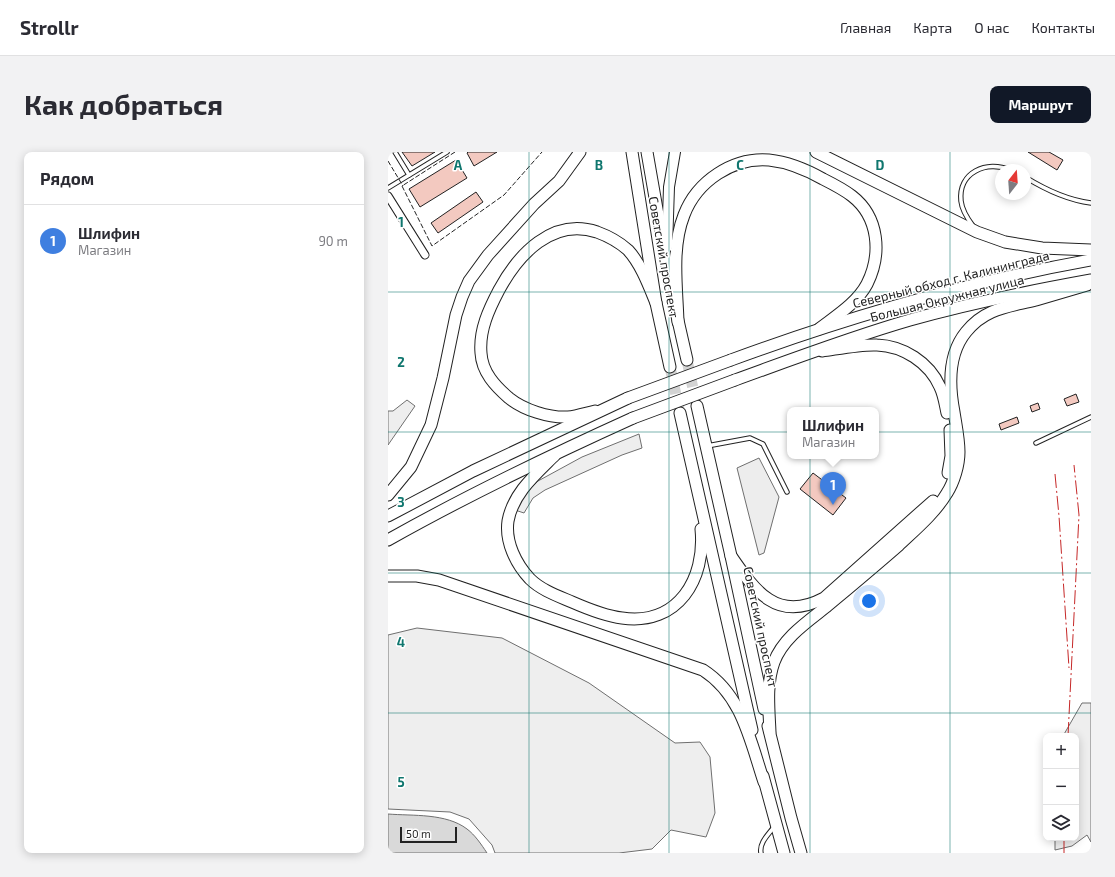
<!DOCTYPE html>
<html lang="ru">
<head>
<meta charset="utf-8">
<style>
	body { margin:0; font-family:"Exo 2",sans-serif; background:#f2f2f3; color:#2b2b33 }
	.controls { position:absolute; right:12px; bottom:12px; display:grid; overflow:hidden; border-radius:8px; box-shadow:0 2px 10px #0003 }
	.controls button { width:36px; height:36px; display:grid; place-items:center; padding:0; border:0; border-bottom:1px solid #e1e1e2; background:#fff; color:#2b2b33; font:20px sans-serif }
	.compass { position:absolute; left:607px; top:12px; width:36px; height:36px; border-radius:50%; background:#fff; box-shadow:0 2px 10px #0003; rotate:17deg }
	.scale { position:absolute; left:12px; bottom:10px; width:57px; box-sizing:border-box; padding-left:4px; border:2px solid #222; border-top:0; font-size:11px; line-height:14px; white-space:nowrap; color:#222; -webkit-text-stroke:3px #fff; paint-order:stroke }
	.you { position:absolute; left:481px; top:449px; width:14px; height:14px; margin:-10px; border:3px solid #fff; border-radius:50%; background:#1a73e8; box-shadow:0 0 0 6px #1a73e833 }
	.badge { display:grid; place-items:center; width:26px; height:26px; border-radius:50%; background:#111827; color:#fff; font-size:13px; font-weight:700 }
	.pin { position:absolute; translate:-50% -33px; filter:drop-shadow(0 1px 2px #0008) }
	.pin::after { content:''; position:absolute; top:21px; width:14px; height:12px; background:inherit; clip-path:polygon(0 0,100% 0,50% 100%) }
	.popup { position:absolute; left:399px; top:255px; width:92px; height:52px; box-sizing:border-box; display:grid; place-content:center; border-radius:8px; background:#fff; filter:drop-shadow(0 1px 3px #0005); font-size:13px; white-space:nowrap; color:#7c7c81 }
	.popup b { font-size:15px; color:#2b2b33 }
	.popup::after { content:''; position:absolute; left:50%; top:100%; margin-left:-8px; border:8px solid transparent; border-top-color:#fff }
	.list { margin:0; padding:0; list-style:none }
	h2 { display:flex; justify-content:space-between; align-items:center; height:52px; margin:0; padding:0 16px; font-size:17px }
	h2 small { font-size:13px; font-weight:400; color:#7c7c81 }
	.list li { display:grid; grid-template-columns:26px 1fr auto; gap:12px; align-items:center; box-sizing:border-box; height:72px; padding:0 16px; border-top:1px solid #e1e1e2 }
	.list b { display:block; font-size:15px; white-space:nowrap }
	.list p { margin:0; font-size:13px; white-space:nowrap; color:#7c7c81 }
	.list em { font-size:13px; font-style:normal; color:#7c7c81 }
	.icon { flex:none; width:22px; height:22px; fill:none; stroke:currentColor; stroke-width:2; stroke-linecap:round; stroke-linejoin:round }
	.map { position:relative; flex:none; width:703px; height:701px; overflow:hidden; border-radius:8px }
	header { display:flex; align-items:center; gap:24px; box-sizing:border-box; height:56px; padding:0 20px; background:#fff; border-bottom:1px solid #e1e1e2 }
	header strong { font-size:19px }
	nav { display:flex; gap:22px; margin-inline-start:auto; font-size:14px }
	.intro { display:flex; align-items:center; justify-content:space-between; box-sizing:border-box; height:96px; padding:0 24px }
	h1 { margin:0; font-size:28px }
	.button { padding:10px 18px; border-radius:8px; background:#111827; color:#fff; font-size:14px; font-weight:700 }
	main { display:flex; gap:24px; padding:0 24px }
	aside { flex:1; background:#fff; border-radius:8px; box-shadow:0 2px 10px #0003 }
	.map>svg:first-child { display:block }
</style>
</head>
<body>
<header>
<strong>Strollr</strong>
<nav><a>Главная</a><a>Карта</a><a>О нас</a><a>Контакты</a></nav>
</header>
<div class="intro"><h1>Как добраться</h1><a class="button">Маршрут</a></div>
<main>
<aside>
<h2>Рядом<small></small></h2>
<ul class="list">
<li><span class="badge" style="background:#3f7fe0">1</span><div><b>Шлифин</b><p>Магазин</p></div><em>90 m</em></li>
</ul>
</aside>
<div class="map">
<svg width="703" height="701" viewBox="0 0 703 701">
	<rect width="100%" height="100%" fill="#fff"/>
	<!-- green -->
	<g fill="#eee" stroke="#6f6f6f">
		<polygon points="19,248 27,254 0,293 0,259 5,259"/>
		<polygon points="251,282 254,296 234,303 157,338 145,346 136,361 127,358 136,342 150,329 194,305"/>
		<polygon points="29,476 114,486 201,531 287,591 312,590 322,605 327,661 318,685 283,678 264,697 231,701 107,701 104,693 81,667 62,660 0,657 0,483"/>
		<polygon points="694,551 703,551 703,690 699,683 684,694 667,698 667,686 688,686 688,584 675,584"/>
	</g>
	<!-- parking -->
	<polygon fill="#ededed" stroke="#6f6f6f" points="371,306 391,345 376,401 371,403 349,316"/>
	<!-- water -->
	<path fill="#d9d9d9" stroke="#6f6f6f" d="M0,662C25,664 58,661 79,677C87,683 93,692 99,701H0Z"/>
	<!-- building -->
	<g fill="#f3c9c0" stroke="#222">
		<polygon points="14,0 47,0 24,14"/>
		<polygon points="80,0 109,0 86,14 79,1"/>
		<polygon points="640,0 661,0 675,8 669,18"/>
		<polygon points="68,8 79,26 32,55 21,37"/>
		<polygon points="88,40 95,50 50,81 43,71"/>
		<polygon points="688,242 691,250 679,254 676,247"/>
		<polygon points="650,251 652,257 644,260 642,254"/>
		<polygon points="629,265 631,271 613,278 611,272"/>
		<polygon points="425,321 458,346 445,363 412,337"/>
	</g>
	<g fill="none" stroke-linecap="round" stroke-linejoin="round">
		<!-- primary-tunnel -->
		<g stroke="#d3d3d3" stroke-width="11" stroke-dasharray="11 5.5" stroke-linecap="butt">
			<polyline points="299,208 308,251"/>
			<polyline points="282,215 291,257"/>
		</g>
		<!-- service casing -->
		<g stroke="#222" stroke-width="5.5">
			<g id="service">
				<polyline points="7,0 21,23"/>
				<path d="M637,25C658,38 679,48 703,51"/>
				<polyline points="0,36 59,0"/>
				<path d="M585,74C579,66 574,58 573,49C570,20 599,8 622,18"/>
				<polyline points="648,291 703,265"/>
				<polyline points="319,294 362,286 375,292 399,340"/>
				<path d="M373,701C371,691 380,683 386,675"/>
			</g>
		</g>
		<!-- minor casing -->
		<g stroke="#222" stroke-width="9">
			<polyline id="minor" points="0,44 37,103"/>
		</g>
		<!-- secondary casing -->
		<g stroke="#222" stroke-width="12">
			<polyline id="secondary" points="279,95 281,35 287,0"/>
		</g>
		<!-- primary casing -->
		<g stroke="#222" stroke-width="13">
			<g id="primary">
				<polyline points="244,0 268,151 282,215"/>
				<polyline points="259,0 283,137"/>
				<polyline points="428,0 589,80 617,90 654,96 703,98"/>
				<polyline points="289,164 299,208"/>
				<path d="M290,170C289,135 283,96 296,63C309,29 345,5 381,8C400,10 419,18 435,27C445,32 455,37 464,44C491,65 494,102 479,132C469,151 448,164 431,177"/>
				<path d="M434,199C449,197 474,192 489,193C515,194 541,210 552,235C556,243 557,252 559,261"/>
				<polyline points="309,254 343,404 376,557"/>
				<path d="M207,259C198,261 189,264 180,265C161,266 136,258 121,246C107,234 94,220 93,201C91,178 101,157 111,138C130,103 164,65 209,80C220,84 231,90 240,98C253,112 261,134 268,151"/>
				<polyline points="292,261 364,578"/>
				<path d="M167,303C148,322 125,341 120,369C117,390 128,412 142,427C153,438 170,444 184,450C200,457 217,464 234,466C290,474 318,427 313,377"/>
				<polyline points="560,321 563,304 562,278"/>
				<polyline points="0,343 23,315 43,273 55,226 68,163 74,145 81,129 100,103 146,52 171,29 192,0"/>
				<path d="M343,404C367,439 389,471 436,446L545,349"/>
				<path d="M0,424H29L51,428L315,518C354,543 362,588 376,630"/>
				<polyline points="380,574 403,666 413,701"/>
				<path d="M382,580C381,557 378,532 386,510C395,486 419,470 438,455C463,434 487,414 511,393C528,377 547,361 559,341C566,330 571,313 571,300C571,287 568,273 566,260C561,234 560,202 578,180C597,156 620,155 648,148C665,143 682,138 699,133"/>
				<polyline points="375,624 396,701"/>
			</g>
		</g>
		<!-- trunk casing -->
		<g stroke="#222" stroke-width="13">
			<g id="trunk">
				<path d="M343,208C460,165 580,130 703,108"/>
				<path d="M347,228C405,207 463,185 522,168C582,151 642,139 703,128"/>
				<polyline points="0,364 85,319 240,246"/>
				<path d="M0,388C80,343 161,304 245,266"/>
			</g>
		</g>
		<!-- service -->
		<use href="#service" stroke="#fff" stroke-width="3.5"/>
		<!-- minor -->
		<use href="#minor" stroke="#fff" stroke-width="7"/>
		<!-- secondary -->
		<use href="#secondary" stroke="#fff" stroke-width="10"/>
		<!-- primary -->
		<use href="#primary" stroke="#fff" stroke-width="11"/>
		<!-- trunk -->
		<use href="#trunk" stroke="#fff" stroke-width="11"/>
		<!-- trunk-bridge casing -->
		<g stroke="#222" stroke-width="13" stroke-linecap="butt">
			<g id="trunk-bridge">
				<polyline points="240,246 343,208"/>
				<polyline points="245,266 347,228"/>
			</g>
		</g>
		<!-- trunk-bridge -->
		<use href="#trunk-bridge" stroke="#fff" stroke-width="11"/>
		<!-- fence -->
		<g stroke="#222" stroke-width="1" stroke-dasharray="5 2" stroke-linecap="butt">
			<polyline points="67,0 14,34 44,94 116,43 154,0"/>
			<polyline points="0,9 15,34"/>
		</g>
		<!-- power -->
		<g stroke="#c62828" stroke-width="1" stroke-dasharray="14 3 2 3" stroke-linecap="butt">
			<polyline points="667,322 671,364 681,516"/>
			<polyline points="680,584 691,363 686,313"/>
			<polyline points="676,701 676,686"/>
		</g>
	</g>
	<!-- grid -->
	<path fill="none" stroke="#0f766e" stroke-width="1" stroke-opacity="0.55" d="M141,0V701M281,0V701M422,0V701M562,0V701M0,140H703M0,280H703M0,421H703M0,561H703"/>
	<g text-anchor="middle" stroke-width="3" stroke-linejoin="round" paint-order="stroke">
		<!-- street labels -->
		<g font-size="13" fill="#222" stroke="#fff">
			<text transform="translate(276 105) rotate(80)" y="5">Советский проспект</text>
			<text transform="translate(563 127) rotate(-14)" y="5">Северный обход г. Калининграда</text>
			<text transform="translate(559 146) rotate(-14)" y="5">Большая Окружная улица</text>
			<text transform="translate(373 475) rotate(78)" y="5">Советский проспект</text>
		</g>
	</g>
	<g font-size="13" text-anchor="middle" font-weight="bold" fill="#0f766e" stroke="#fff" stroke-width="3" stroke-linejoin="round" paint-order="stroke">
		<text x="70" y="18">A</text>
		<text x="211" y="18">B</text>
		<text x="352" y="18">C</text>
		<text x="492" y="18">D</text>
		<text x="13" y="75">1</text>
		<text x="13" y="215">2</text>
		<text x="13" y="355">3</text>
		<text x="13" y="495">4</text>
		<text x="13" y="635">5</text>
	</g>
</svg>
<div class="controls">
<button>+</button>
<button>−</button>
<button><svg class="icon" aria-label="layers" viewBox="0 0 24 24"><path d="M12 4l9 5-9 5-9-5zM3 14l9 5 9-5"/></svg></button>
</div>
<svg class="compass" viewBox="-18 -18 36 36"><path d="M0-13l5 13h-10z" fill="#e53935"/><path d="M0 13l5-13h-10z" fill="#7c7c81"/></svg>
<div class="scale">50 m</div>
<div class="you"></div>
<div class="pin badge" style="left:445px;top:353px;background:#3f7fe0">1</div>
<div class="popup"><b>Шлифин</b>Магазин</div>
</div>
</main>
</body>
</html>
